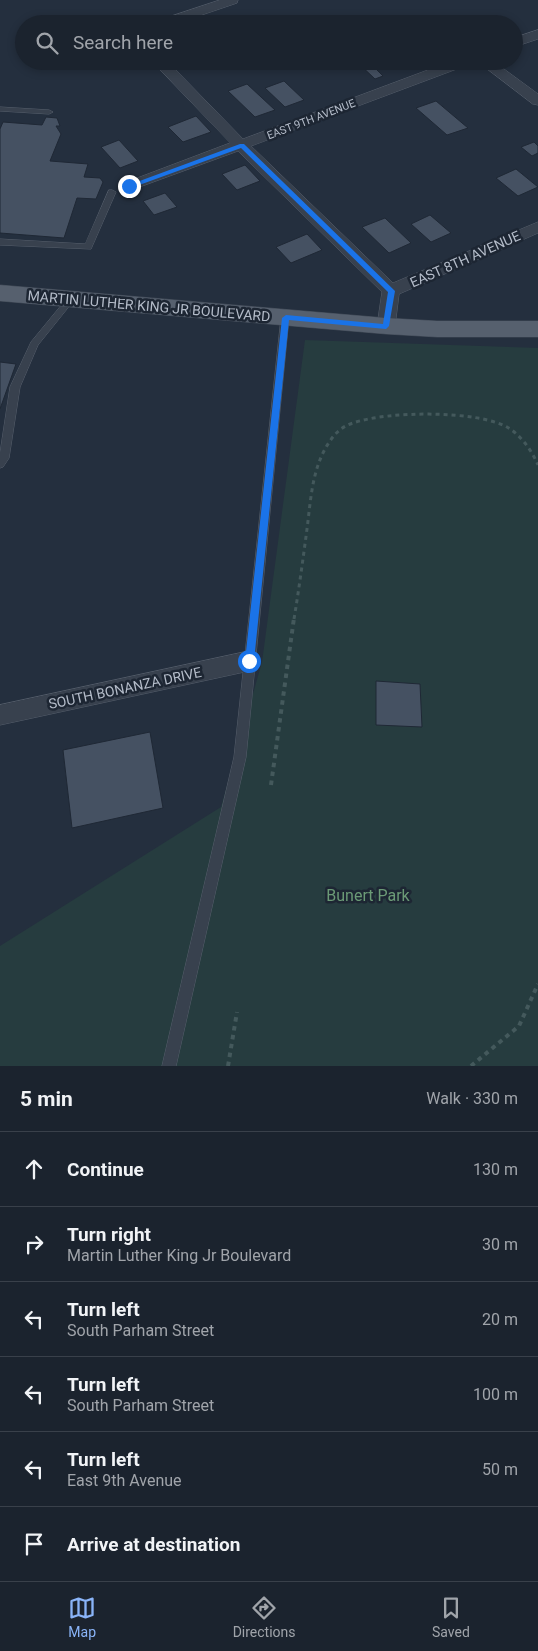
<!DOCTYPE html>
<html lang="en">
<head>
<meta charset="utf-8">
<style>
	body { margin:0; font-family:Roboto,sans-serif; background:#242b36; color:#f1f3f6 }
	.stop { position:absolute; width:15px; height:15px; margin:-11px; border:4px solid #1a73e8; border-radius:50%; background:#fff }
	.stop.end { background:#1a73e8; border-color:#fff; box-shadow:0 1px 5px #0008 }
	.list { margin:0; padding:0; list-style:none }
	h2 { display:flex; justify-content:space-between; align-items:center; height:65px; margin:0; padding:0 20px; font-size:21px }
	h2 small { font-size:16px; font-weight:400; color:#a0a4aa }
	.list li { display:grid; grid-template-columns:32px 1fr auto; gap:15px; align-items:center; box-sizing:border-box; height:75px; padding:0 20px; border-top:1px solid #39404a }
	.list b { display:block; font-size:19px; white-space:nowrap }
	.list p { margin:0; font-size:16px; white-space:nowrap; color:#a0a4aa }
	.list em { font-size:16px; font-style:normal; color:#a0a4aa }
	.icon { flex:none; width:28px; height:28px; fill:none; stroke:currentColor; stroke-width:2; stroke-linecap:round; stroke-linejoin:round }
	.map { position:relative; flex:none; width:538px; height:1066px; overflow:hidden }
	.search { position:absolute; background:#1b232e; box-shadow:0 2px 8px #0003; left:15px; right:15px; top:15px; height:55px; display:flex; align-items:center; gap:12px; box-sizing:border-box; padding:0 18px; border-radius:28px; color:#a0a4aa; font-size:19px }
	.sheet { height:515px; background:#1b232e }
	nav { display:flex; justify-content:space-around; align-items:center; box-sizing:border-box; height:70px; border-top:1px solid #39404a; background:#1b232e; font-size:14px; color:#a0a4aa }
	nav a { display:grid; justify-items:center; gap:2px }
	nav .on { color:#8ab4f8 }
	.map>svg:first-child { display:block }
</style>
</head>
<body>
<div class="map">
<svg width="538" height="1066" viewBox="0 0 538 1066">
	<rect width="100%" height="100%" fill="#242f3e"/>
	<!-- green -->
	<polygon fill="#263c3f" points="305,340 538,348 538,1066 0,1066 0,946 221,807 262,662"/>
	<!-- building -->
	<g fill="#455162" stroke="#1f2835">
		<polygon points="387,61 390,64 375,68 383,76 375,79 357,62"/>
		<polygon points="284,81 304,100 285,107 265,88"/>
		<polygon points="247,84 275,110 255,117 228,91"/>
		<polygon points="436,101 468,128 447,135 416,108"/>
		<polygon points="196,116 211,132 183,142 168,127"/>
		<polygon points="46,117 57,118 60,126 56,126 61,134 50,161 88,164 84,177 100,178 103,182 96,199 77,198 64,238 0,233 0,129 3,122 42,125"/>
		<polygon points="119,140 138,161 120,168 101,147"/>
		<polygon points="534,142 538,146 538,153 532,156 521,147"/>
		<polygon points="245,165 260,181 237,190 222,174"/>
		<polygon points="516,169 538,187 518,196 496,178"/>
		<polygon points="165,193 177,207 154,215 143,201"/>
		<polygon points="430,215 451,233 431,242 411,224"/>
		<polygon points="385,218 411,243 389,253 362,227"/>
		<polygon points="307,234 322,250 291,263 276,247"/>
		<polygon points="0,362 16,364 0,409"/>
		<polygon points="376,681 420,684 422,727 376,725"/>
		<polygon points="150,732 163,808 72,828 63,750"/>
	</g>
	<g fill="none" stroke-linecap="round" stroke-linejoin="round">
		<!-- lane casing -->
		<g stroke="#565f6c" stroke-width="1">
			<g id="lane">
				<polygon points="0,107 49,110 53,112 49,114 0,111"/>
				<polygon points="109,190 112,190 116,192 91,249 0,245 0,239 85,244"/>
				<polygon points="71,296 75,299 38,345 20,387 9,458 3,467 0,468 0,453 10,387 31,342 68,297"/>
				<polygon points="285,315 289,318 246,757 176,1066 162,1066 234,757 281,318"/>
			</g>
		</g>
		<!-- street casing -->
		<g stroke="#565f6c" stroke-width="1">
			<g id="street">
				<polygon points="220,0 238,0 237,3 175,24 156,24 157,21"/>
				<polygon points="538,30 538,39 514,47 514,38"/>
				<polygon points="152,61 167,61 243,139 452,61 472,61 470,64 251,146 393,283 538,222 538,233 399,294 395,326 392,330 386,332 380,330 377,326 382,292 238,151 134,189 124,189 121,186 124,183 230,143"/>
				<polygon points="477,61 493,61 538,94 538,105 533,104"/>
				<polygon points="249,651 257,654 260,661 257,668 249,671 0,725 0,705"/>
			</g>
		</g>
		<!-- primary casing -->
		<g stroke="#414a57" stroke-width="1">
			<polygon id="primary" points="0,285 386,318 437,321 538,321 538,337 437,337 386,334 0,301"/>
		</g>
		<!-- path-far1 -->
		<path stroke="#44595c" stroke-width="3" stroke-dasharray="4 4" stroke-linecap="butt" d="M294,619C299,589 303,559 307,529C311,498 312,467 330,441C336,432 343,426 353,423C387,411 476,410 507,427C521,435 532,451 538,465"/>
		<!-- path -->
		<g stroke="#44595c" stroke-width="4" stroke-dasharray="4.5 4.5" stroke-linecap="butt">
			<polyline points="271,785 294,618"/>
			<polyline points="228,1066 237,1012"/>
			<polyline points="471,1066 519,1026 538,984"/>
		</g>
		<!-- lane -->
		<use href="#lane" fill="#38414e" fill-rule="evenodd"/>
		<!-- street -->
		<use href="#street" fill="#38414e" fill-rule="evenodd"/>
		<!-- primary -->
		<use href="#primary" fill="#56606e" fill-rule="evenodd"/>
	</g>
	<!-- route -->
	<polygon fill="#1a73e8" points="240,144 244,144 395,291 389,326 386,329 289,320 254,661 249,665 245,661 282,318 286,315 383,324 388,292 241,148 131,188 126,186"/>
	<g text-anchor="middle" stroke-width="5" stroke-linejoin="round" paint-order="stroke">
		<!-- far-street labels -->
		<g font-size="11" fill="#b4bcc9" stroke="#1d2633">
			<text transform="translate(311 119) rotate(-21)" y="4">EAST 9TH AVENUE</text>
		</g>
		<!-- street labels -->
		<g font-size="14" fill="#b4bcc9" stroke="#1d2633">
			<text transform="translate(465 259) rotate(-24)" y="5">EAST 8TH AVENUE</text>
			<text transform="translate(149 306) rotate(5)" y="5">MARTIN LUTHER KING JR BOULEVARD</text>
			<text transform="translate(125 688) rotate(-12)" y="5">SOUTH BONANZA DRIVE</text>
		</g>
		<!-- near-park labels -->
		<g font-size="16" fill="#6b9a76" stroke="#1d2633">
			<text x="368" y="901">Bunert Park</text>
		</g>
	</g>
</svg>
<div class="stop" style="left:249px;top:661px"></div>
<div class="stop end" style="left:129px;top:186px"></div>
<div class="search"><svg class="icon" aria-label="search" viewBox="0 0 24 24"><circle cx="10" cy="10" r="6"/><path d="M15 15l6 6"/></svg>Search here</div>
</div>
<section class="sheet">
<h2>5 min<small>Walk · 330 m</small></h2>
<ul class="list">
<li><svg class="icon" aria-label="ahead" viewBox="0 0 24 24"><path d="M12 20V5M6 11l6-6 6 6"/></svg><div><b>Continue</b></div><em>130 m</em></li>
<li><svg class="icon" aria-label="right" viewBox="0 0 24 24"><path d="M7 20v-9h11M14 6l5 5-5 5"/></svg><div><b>Turn right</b><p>Martin Luther King Jr Boulevard</p></div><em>30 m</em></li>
<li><svg class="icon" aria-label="left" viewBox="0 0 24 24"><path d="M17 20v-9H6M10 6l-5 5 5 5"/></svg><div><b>Turn left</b><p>South Parham Street</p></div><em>20 m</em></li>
<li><svg class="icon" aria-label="left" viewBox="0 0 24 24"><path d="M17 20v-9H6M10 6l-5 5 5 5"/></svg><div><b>Turn left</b><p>South Parham Street</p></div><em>100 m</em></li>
<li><svg class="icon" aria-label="left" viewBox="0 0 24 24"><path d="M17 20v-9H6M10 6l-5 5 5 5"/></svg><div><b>Turn left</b><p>East 9th Avenue</p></div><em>50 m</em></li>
<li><svg class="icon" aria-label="arrive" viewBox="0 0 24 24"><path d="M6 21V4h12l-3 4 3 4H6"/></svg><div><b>Arrive at destination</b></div></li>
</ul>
</section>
<nav>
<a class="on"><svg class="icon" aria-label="map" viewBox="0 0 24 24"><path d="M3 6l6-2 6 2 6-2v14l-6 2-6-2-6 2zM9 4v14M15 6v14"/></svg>Map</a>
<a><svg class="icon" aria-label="directions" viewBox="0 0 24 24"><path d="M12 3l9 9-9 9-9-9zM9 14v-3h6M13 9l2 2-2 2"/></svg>Directions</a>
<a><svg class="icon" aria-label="saved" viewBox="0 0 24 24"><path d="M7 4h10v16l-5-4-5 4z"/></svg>Saved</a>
</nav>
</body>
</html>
